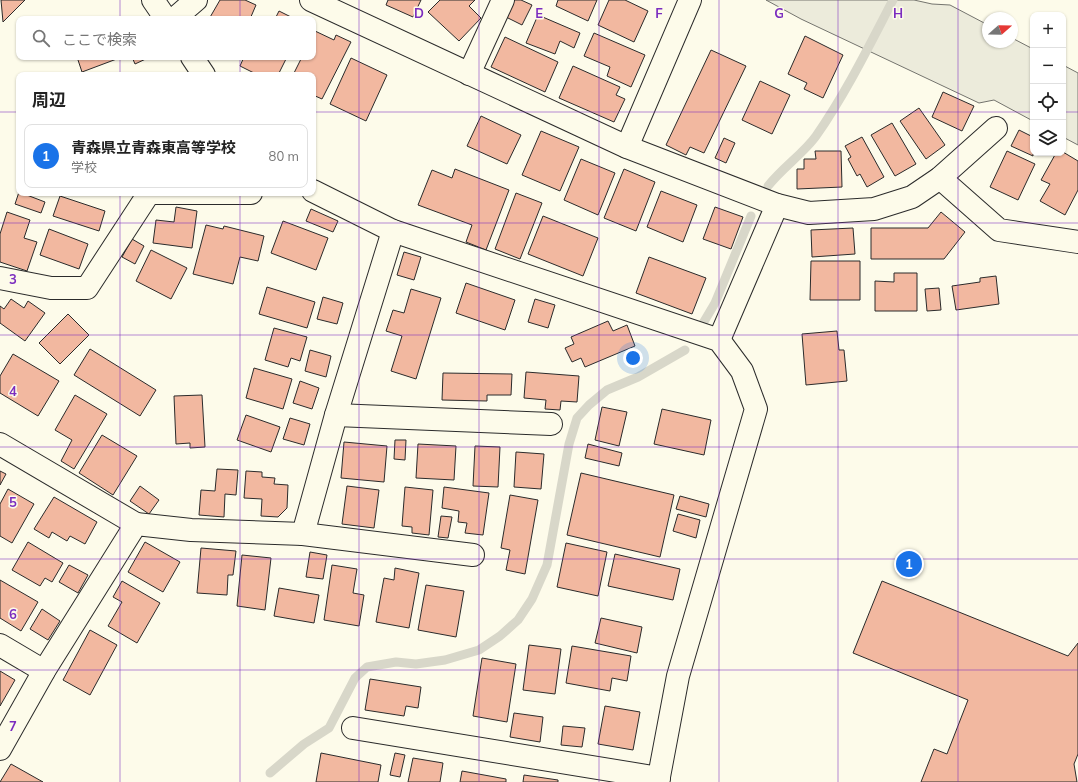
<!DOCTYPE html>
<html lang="ja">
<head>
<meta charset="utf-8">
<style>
	body { margin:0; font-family:Mulish,"Noto Sans JP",sans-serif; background:#f6f6f6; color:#222 }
	.controls { position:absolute; right:12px; top:12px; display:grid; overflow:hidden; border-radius:8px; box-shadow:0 1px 3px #0004 }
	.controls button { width:36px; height:36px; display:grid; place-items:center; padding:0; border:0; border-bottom:1px solid #e0e0e0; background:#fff; color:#222; font:20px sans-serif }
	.compass { position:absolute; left:982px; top:12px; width:36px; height:36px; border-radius:50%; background:#fff; box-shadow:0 1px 3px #0004; rotate:70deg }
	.you { position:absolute; left:633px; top:358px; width:14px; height:14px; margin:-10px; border:3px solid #fff; border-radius:50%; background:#1a73e8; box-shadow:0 0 0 6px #1a73e833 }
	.badge { display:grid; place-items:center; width:26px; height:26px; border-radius:50%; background:#1a73e8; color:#fff; font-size:13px; font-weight:700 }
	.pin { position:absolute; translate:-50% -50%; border:2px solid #fff; box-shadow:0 1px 4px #0006 }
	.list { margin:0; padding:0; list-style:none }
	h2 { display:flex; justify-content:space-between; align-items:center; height:52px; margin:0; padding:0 16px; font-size:17px }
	h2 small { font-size:13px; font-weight:400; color:#767676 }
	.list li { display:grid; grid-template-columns:26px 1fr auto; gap:12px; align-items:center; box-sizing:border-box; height:64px; margin:0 8px 8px; padding:0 8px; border:1px solid #e0e0e0; border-radius:8px }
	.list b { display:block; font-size:15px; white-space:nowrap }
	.list p { margin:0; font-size:13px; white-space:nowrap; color:#767676 }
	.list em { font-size:13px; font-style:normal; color:#767676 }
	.icon { flex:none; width:22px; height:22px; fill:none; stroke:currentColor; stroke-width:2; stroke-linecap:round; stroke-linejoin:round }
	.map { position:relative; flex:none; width:1078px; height:782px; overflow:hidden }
	.search { position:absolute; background:#fff; box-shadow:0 1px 3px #0004; left:16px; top:16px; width:300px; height:44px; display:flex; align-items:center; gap:10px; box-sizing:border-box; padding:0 14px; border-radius:8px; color:#767676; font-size:15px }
	.panel { position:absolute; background:#fff; box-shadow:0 1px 3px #0004; left:16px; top:72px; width:300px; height:124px; border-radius:8px }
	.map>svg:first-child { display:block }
</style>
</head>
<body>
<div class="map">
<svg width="1078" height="782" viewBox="0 0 1078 782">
	<rect width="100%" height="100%" fill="#fdfbea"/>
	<!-- green -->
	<g fill="#ecebdb" stroke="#74746e">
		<polygon points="766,0 914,0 932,4 950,5 988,25 988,42 1012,42 1012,38 1033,49 1033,121 994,100 979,103 801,19"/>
		<polygon points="1063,65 1078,73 1078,145 1063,137"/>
	</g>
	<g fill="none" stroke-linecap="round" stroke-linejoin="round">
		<!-- stream -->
		<g stroke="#d8d7c9" stroke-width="9">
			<path d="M768,186C782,168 804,153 816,136C846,93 869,46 893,0"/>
			<polyline points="702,325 715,303 751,216"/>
			<polyline points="270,773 304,744 329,728 355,678 367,667 396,662 416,664 445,660 479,650 500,636 518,620 532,599 547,565 569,444 577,418 589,405 607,390 638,377 685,350"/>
		</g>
	</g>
	<!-- building -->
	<g fill="#f2b8a0" stroke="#2b2b2b">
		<polygon points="1,0 25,0 3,22"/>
		<polygon points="220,0 245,0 256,5 250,19 209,19"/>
		<polygon points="388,0 421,0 413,17 386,5"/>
		<polygon points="440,0 475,0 469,6 481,18 459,41 428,12"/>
		<polygon points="513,0 521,0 532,5 522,25 506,17"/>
		<polygon points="558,0 597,0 588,21 556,6"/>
		<polygon points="609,0 625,0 648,11 634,42 598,25"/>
		<polygon points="279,11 295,19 275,19"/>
		<polygon points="538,15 580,33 574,48 560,41 555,54 526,43"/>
		<polygon points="315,31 334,40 336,35 351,42 322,99 313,95 313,75 293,75 302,57 313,57 313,35"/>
		<polygon points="594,33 645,55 631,87 607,76 610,67 584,56"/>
		<polygon points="805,36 843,55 823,98 804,89 807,83 788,74"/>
		<polygon points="505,37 558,62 545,92 491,67"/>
		<polygon points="711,50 746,66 704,153 690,147 686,155 666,145"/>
		<polygon points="77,57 122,57 82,72"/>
		<polygon points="132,57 150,57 135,64"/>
		<polygon points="244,57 287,57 278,75 258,75 240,66"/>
		<polygon points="351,58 387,75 366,121 330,104"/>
		<polygon points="573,66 620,87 616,95 625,99 614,122 559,98"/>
		<polygon points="760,81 790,95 772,134 742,120"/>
		<polygon points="943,92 974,106 962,131 932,117"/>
		<polygon points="919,108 945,145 926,159 900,121"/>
		<polygon points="481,116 521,135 507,164 467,146"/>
		<polygon points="892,123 916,164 895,176 871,135"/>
		<polygon points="1019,130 1033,137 1033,156 1011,146"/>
		<polygon points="541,131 579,147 560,191 522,175"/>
		<polygon points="862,137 884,177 867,187 860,174 857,176 848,159 851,157 845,146"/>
		<polygon points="724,138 735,143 726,163 715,158"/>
		<polygon points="815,151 841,151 842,187 797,189 797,169 804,169 804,159 816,159"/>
		<polygon points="1007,151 1035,164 1018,200 990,187"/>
		<polygon points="1063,152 1078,161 1078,190 1065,215 1040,201 1050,184 1041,180 1056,153"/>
		<polygon points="581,159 615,173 598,215 564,200"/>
		<polygon points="455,169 509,190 486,250 466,242 472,225 418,205 432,170 452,178"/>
		<polygon points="624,169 655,182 636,231 604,218"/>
		<polygon points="661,191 697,205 683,242 647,227"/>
		<polygon points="19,192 45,202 41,213 15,204"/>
		<polygon points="516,193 542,203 520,259 495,249"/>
		<polygon points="60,196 105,211 99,231 53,216"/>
		<polygon points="176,207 197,211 192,248 153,243 156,220 174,222"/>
		<polygon points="715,207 743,217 731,249 703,239"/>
		<polygon points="311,209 338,221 333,232 306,221"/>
		<polygon points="7,212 30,220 24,238 37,242 27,271 0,262 0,234"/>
		<polygon points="941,212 965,232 944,259 871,259 871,228 928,228"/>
		<polygon points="543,216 598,238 583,276 528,254"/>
		<polygon points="283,221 328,238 316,270 271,253"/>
		<polygon points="206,225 223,229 224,226 264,236 258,261 240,257 233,284 193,274"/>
		<polygon points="853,228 855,254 812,257 811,230"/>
		<polygon points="49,229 88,244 79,269 40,255"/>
		<polygon points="132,239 144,246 135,264 122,257"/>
		<polygon points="151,250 187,268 171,299 136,281"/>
		<polygon points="404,252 421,257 414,280 397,275"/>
		<polygon points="649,257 706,278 692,314 636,293"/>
		<polygon points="811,261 860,261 860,300 810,300"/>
		<polygon points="894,273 917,273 917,311 875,311 875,281 894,282"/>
		<polygon points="996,276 999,304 956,310 952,286 980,282 980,278"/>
		<polygon points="466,283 515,300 505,330 456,313"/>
		<polygon points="267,287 315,302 307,328 259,314"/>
		<polygon points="939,288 941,310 927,311 925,289"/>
		<polygon points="411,289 441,298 416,379 391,371 402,336 386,331 393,310 404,313"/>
		<polygon points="323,297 343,303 337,324 317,319"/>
		<polygon points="11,299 24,308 28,301 45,313 25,341 0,323 0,306 4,309"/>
		<polygon points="535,299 555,305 548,328 528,322"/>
		<polygon points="68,314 89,335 60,364 39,343"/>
		<polygon points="608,321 613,331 627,325 635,346 585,367 581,358 572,362 565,348 574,344 571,337"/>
		<polygon points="274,328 307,337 300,361 291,358 288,367 265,360"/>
		<polygon points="837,331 839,350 844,350 847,381 806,385 802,334"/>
		<polygon points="90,349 156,390 140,416 74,375"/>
		<polygon points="310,350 331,356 326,377 305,371"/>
		<polygon points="13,354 59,381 38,416 0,393 0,376"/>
		<polygon points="254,368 292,379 283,409 246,398"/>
		<polygon points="526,372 579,376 577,402 561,401 560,410 545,409 546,400 524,398"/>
		<polygon points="443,373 512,374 511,395 487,395 487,401 442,400"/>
		<polygon points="300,381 319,388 312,409 293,403"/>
		<polygon points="75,395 107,414 74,469 61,461 72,440 55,430"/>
		<polygon points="202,395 205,447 190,448 190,443 176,444 174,396"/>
		<polygon points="602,407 627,412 619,446 595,440"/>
		<polygon points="662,409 711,420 704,455 654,444"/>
		<polygon points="246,415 280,427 271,452 237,440"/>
		<polygon points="290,418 310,424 304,445 283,439"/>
		<polygon points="102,435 137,456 113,495 79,473"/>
		<polygon points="395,440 406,440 405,460 394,459"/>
		<polygon points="344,442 387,446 384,482 341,478"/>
		<polygon points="418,444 456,446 454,480 416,478"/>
		<polygon points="588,444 622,453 619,466 585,458"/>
		<polygon points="475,446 500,447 498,487 473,486"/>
		<polygon points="516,452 544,454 541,489 514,487"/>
		<polygon points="217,469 238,470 236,495 225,494 224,517 199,515 201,490 215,491"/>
		<polygon points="0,471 6,474 0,485"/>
		<polygon points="246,471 262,472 262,477 275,478 274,484 288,485 287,508 278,517 261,516 262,499 244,498"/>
		<polygon points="581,473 674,495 660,557 567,535"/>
		<polygon points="140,486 159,500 149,514 130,501"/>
		<polygon points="347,486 379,490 374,528 342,524"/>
		<polygon points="405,487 433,490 429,535 412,533 412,527 402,526"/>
		<polygon points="444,487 489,493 483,535 465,533 467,523 458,522 459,511 442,508"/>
		<polygon points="8,489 34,504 12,543 0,536 0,504"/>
		<polygon points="510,495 538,500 525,574 506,570 510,550 501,548"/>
		<polygon points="680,496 709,504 706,517 676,509"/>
		<polygon points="54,497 97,522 85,544 70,536 67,541 52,532 49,538 34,529"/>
		<polygon points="678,514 700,520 696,538 673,531"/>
		<polygon points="441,516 452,517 448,538 438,537"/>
		<polygon points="28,542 63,563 52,582 45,578 40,586 12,570"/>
		<polygon points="145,542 180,562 163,592 128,572"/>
		<polygon points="566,543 607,552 598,596 557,587"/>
		<polygon points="201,548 236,551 233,575 228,575 227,595 197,593"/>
		<polygon points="310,552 327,555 323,579 306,577"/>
		<polygon points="615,554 680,569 673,600 608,586"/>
		<polygon points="242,555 271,558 265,610 237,606"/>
		<polygon points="69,565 88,575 78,593 59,582"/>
		<polygon points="332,565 357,569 353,593 364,595 359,626 324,620"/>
		<polygon points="395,568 419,573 409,628 376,622 384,578 394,580"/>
		<polygon points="0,580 38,602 21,631 0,618"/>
		<polygon points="122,581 160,603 137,643 108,626 122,602 113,597"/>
		<polygon points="882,581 1068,656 1078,643 1078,754 1074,764 1077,782 921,782 934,749 947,754 968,700 853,653"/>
		<polygon points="426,585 464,591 456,637 418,630"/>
		<polygon points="279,588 319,595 314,623 274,616"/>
		<polygon points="42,609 60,621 48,640 30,629"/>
		<polygon points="601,618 642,627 637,653 595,643"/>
		<polygon points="90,630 117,645 90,695 63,680"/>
		<polygon points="529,645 561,649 555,694 523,690"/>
		<polygon points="572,646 631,656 627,681 612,678 610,691 566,683"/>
		<polygon points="482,658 516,664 507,722 473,716"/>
		<polygon points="0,671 15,680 0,706"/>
		<polygon points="370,679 421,687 418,708 406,706 404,716 365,710"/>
		<polygon points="605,706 640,712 633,750 598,744"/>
		<polygon points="514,713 543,717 540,742 510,737"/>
		<polygon points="563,726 585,728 582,747 561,745"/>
		<polygon points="321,753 381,765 378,782 316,782"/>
		<polygon points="395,753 405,755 400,777 390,775"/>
		<polygon points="413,758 443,763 440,782 408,782"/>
		<polygon points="11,764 43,782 0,782"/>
		<polygon points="462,771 506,779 506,782 460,782"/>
		<polygon points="524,775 558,780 558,782 523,782"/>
	</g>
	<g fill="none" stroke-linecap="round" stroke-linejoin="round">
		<!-- minor casing -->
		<g stroke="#2b2b2b" stroke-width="24">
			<g id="minor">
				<polyline points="153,0 166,19"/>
				<polyline points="311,0 627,147 777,205 809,213 874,209 912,197 940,178 996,128"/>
				<polyline points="174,19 196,0"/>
				<polyline points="192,57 204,75"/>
				<polyline points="469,74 503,0"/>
				<polyline points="627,147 690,0"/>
				<polyline points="940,178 999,230 1078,242"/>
				<polyline points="313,191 393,231 719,340 742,371 756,409 678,676 658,782"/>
				<polyline points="0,278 51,288 87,288 149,193 251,193"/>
				<polyline points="719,340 777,205"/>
				<polyline points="336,415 551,424"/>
				<polyline points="0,444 136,524"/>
				<polyline points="303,534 473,555"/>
				<polyline points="0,645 44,671"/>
				<polyline points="353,728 659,778"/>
				<polyline points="0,749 44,671 136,524 191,530 303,534 336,415 393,231"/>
			</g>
		</g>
		<!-- minor -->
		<use href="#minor" stroke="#fdfbea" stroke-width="22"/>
	</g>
	<!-- grid -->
	<path fill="none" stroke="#7b2cbf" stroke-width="1" stroke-opacity="0.55" d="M120,0V19M240,0V19M359,0V782M479,0V782M599,0V782M719,0V782M838,0V782M958,0V782M120,57V75M240,57V75M0,112H19M313,112H1033M1063,112H1078M120,193V782M240,193V782M0,223H1078M0,335H1078M0,447H1078M0,559H1078M0,670H1078"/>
	<g font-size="13" text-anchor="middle" font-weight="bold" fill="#7b2cbf" stroke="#fdfbea" stroke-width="3" stroke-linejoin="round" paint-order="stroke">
		<text x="419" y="18">D</text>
		<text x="539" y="18">E</text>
		<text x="659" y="18">F</text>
		<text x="779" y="18">G</text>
		<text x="898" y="18">H</text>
		<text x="13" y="284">3</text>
		<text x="13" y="396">4</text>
		<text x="13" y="507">5</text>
		<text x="13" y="619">6</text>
		<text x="13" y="731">7</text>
	</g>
</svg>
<div class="controls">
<button>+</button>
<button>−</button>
<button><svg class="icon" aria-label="locate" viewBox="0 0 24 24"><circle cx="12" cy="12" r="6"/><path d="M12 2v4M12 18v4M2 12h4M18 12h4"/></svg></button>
<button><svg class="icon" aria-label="layers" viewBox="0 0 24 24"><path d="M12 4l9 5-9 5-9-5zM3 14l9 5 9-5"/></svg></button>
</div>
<svg class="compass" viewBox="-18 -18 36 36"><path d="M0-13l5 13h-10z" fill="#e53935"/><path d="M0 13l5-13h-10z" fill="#767676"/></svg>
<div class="you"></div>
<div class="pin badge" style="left:909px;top:564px">1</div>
<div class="search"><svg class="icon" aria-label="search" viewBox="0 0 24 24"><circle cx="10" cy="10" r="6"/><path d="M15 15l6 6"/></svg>ここで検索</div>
<section class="panel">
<h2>周辺<small></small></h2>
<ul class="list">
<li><span class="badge">1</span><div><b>青森県立青森東高等学校</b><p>学校</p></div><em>80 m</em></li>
</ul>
</section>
</div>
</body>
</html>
